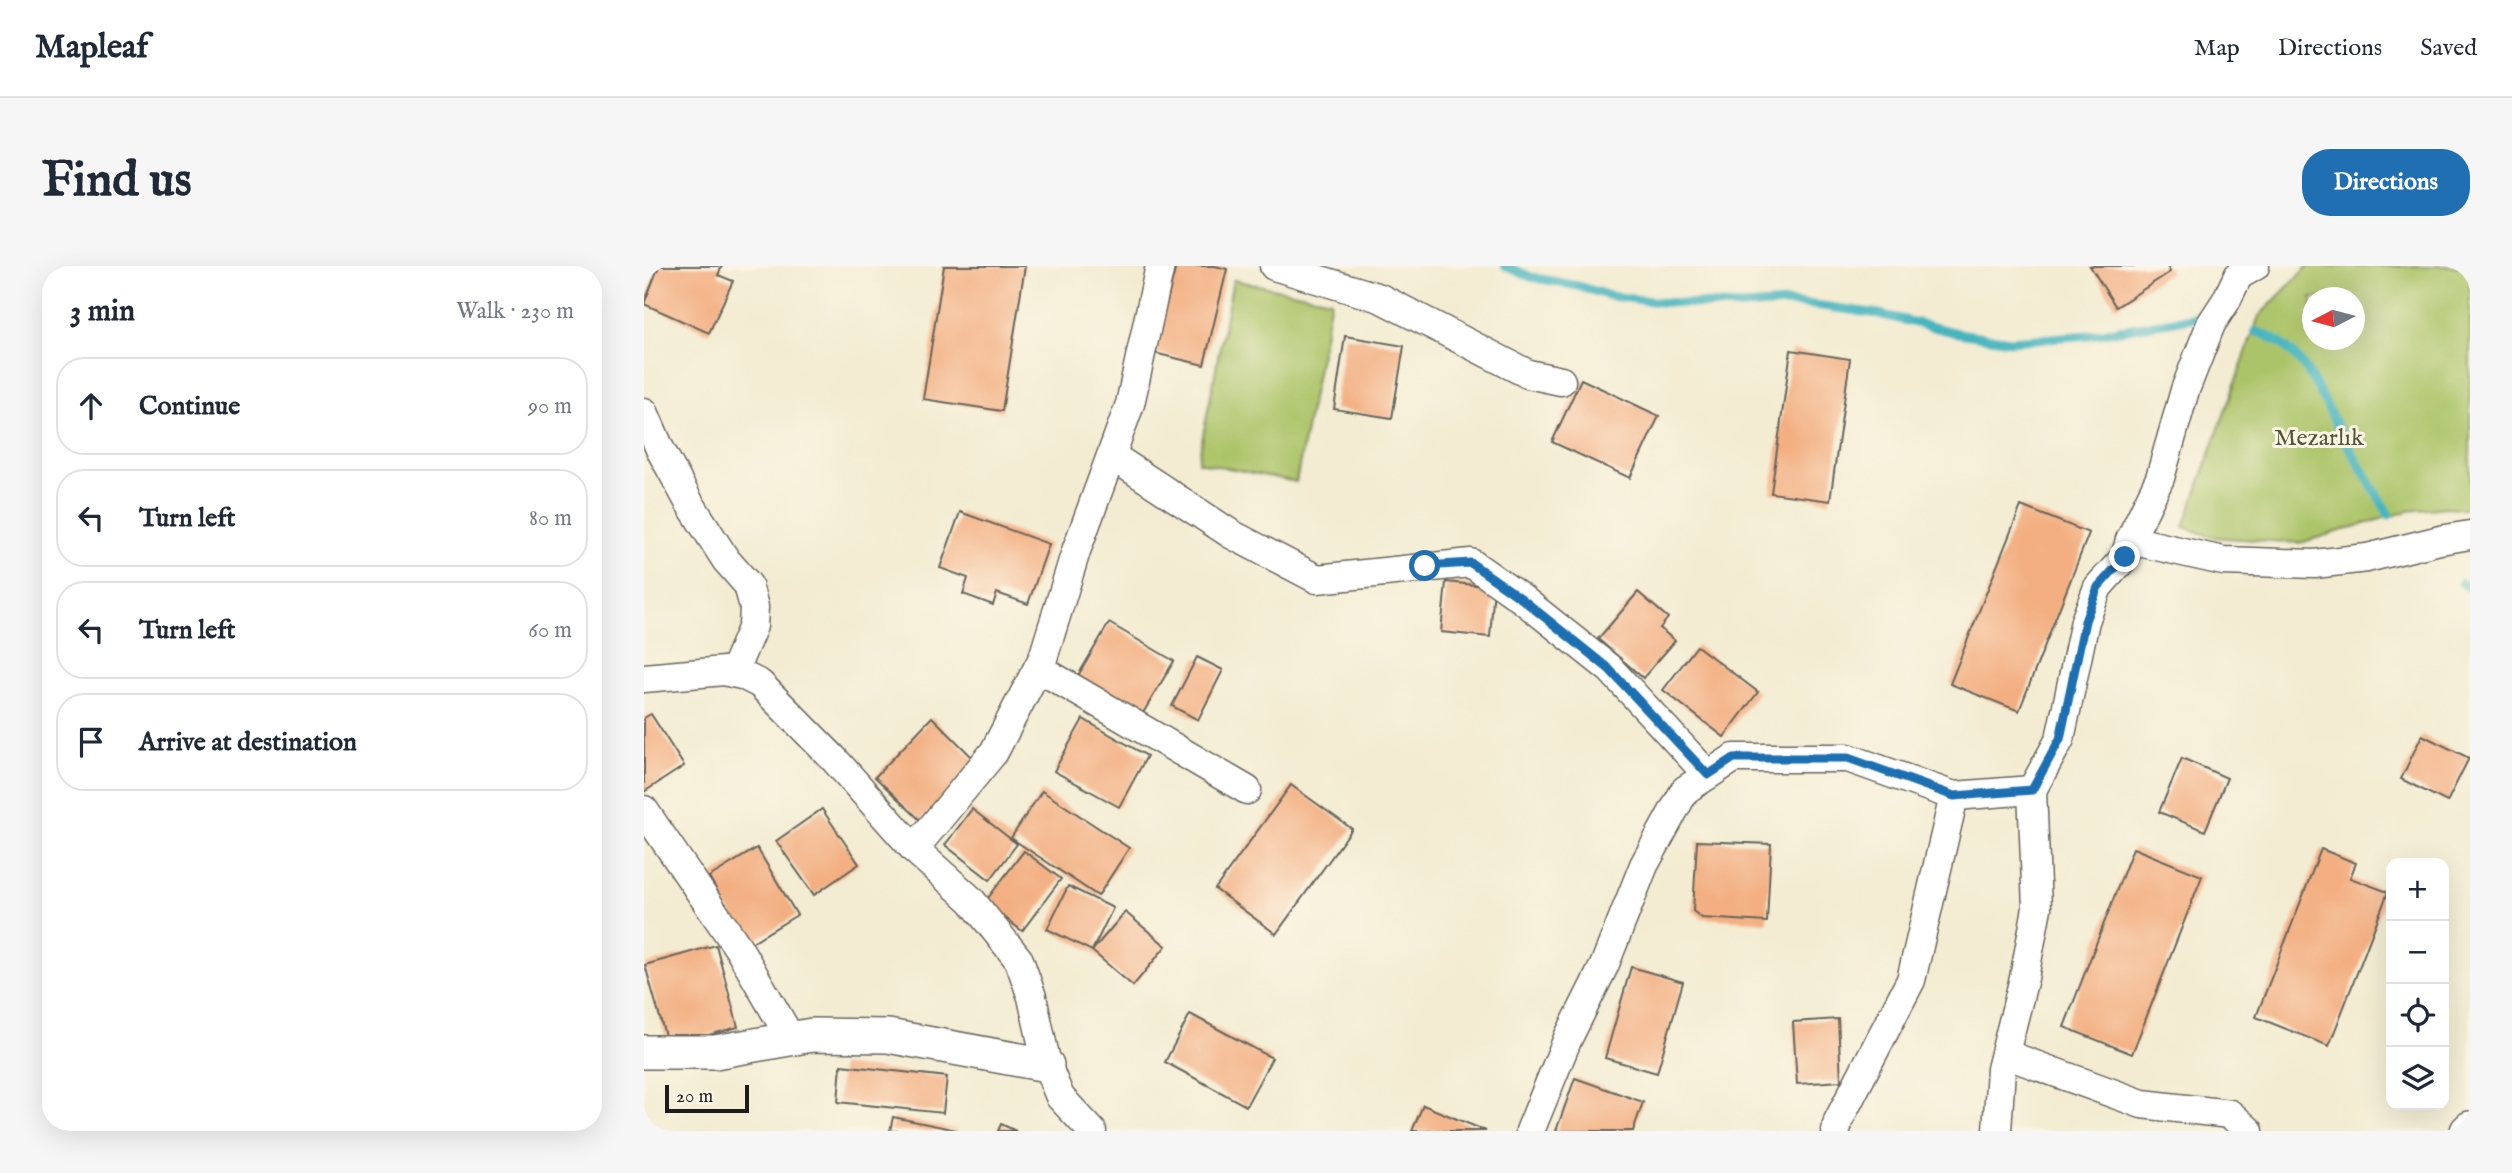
<!DOCTYPE html>
<html lang="en">
<head>
<meta charset="utf-8">
<style>
	body { margin:0; font-family:"IM FELL English",serif; background:#f6f6f7; color:#1f2937 }
	.controls { position:absolute; right:21px; bottom:21px; display:grid; overflow:hidden; border-radius:14px; box-shadow:0 7px 28px #0002 }
	.controls button { width:63px; height:63px; display:grid; place-items:center; padding:0; border:0; border-bottom:2px solid #e0e1e3; background:#fff; color:#1f2937; font:35px sans-serif }
	.compass { position:absolute; left:1658px; top:21px; width:63px; height:63px; border-radius:50%; background:#fff; box-shadow:0 7px 28px #0002; rotate:264deg }
	.scale { position:absolute; left:21px; bottom:18px; width:84px; box-sizing:border-box; padding-left:7px; border:4px solid #1c1c1c; border-top:0; font-size:19px; line-height:24px; white-space:nowrap; color:#1c1c1c; -webkit-text-stroke:5px #fcf5e5; paint-order:stroke }
	.stop { position:absolute; width:21px; height:21px; margin:-16px; border:5px solid #1f6fb2; border-radius:50%; background:#fff }
	.stop.end { background:#1f6fb2; border-color:#fff; box-shadow:0 2px 7px #0008 }
	.list { margin:0; padding:0; list-style:none }
	h2 { display:flex; justify-content:space-between; align-items:center; height:91px; margin:0; padding:0 28px; font-size:30px }
	h2 small { font-size:23px; font-weight:400; color:#747a83 }
	.list li { display:grid; grid-template-columns:46px 1fr auto; gap:21px; align-items:center; box-sizing:border-box; height:98px; margin:0 14px 14px; padding:0 14px; border:2px solid #e0e1e3; border-radius:28px }
	.list b { display:block; font-size:26px; white-space:nowrap }
	.list em { font-size:23px; font-style:normal; color:#747a83 }
	.icon { flex:none; width:38px; height:38px; fill:none; stroke:currentColor; stroke-width:2; stroke-linecap:round; stroke-linejoin:round }
	.map { position:relative; flex:none; width:1826px; height:865px; overflow:hidden; border-radius:28px }
	header { display:flex; align-items:center; gap:42px; box-sizing:border-box; height:98px; padding:0 35px; background:#fff; border-bottom:2px solid #e0e1e3 }
	header strong { font-size:33px }
	nav { display:flex; gap:38px; margin-inline-start:auto; font-size:24px }
	.intro { display:flex; align-items:center; justify-content:space-between; box-sizing:border-box; height:168px; padding:0 42px }
	h1 { margin:0; font-size:49px }
	.button { padding:18px 32px; border-radius:28px; background:#1f6fb2; color:#fff; font-size:24px; font-weight:700 }
	main { display:flex; gap:42px; padding:0 42px }
	aside { flex:1; background:#fff; border-radius:28px; box-shadow:0 7px 28px #0002 }
	.map>svg:first-child { display:block }
</style>
</head>
<body>
<header>
<strong>Mapleaf</strong>
<nav><a>Map</a><a>Directions</a><a>Saved</a></nav>
</header>
<div class="intro"><h1>Find us</h1><a class="button">Directions</a></div>
<main>
<aside>
<h2>3 min<small>Walk · 230 m</small></h2>
<ul class="list">
<li><svg class="icon" aria-label="ahead" viewBox="0 0 24 24"><path d="M12 20V5M6 11l6-6 6 6"/></svg><div><b>Continue</b></div><em>90 m</em></li>
<li><svg class="icon" aria-label="left" viewBox="0 0 24 24"><path d="M17 20v-9H6M10 6l-5 5 5 5"/></svg><div><b>Turn left</b></div><em>80 m</em></li>
<li><svg class="icon" aria-label="left" viewBox="0 0 24 24"><path d="M17 20v-9H6M10 6l-5 5 5 5"/></svg><div><b>Turn left</b></div><em>60 m</em></li>
<li><svg class="icon" aria-label="arrive" viewBox="0 0 24 24"><path d="M6 21V4h12l-3 4 3 4H6"/></svg><div><b>Arrive at destination</b></div></li>
</ul>
</aside>
<div class="map">
<svg width="1826" height="865" viewBox="0 0 1826 865">
	<rect width="100%" height="100%" fill="#fcf5e5"/>
	<filter id="ink" filterUnits="userSpaceOnUse"><feTurbulence type="fractalNoise" baseFrequency=".0143" numOctaves="2"/><feDisplacementMap in="SourceGraphic" scale="14" xChannelSelector="R" yChannelSelector="G"/><feConvolveMatrix kernelMatrix="1 2 1 2 8 2 1 2 1" color-interpolation-filters="sRGB"/></filter>
	<filter id="wash" filterUnits="userSpaceOnUse"><feTurbulence type="fractalNoise" baseFrequency=".00686" numOctaves="4" result="noise"/><feDisplacementMap in="SourceGraphic" scale="28" xChannelSelector="R" yChannelSelector="G"/><feGaussianBlur stdDeviation="1.57" result="paint"/><feColorMatrix in="noise" values="0 0 0 0 0 0 0 0 0 0 0 0 0 0 0 0 0 1.4 0 .05"/><feComposite in="paint" operator="in"/></filter>
	<g filter="url(#wash)">
		<rect width="100%" height="100%" fill="#f3ecd2"/>
		<!-- green -->
		<g fill="#acc469" stroke="#647042" stroke-width="2" fill-rule="evenodd">
			<path d="M1664,0H1826V243L1803,241L1764,245L1656,277L1568,271L1540,261L1615,50ZM1668,32H1710V74H1668Z"/>
			<polygon points="589,14 687,34 652,216 554,196"/>
		</g>
		<g fill="none" stroke-linecap="round" stroke-linejoin="round">
			<!-- stream -->
			<g stroke="#46b5bf" stroke-width="9">
				<polyline points="861,0 887,11 934,20 966,30 1016,36 1099,40 1142,37 1171,39 1235,48 1314,67 1366,75 1447,69 1565,49"/>
				<path d="M1611,65C1661,80 1676,129 1698,170C1714,196 1730,223 1745,249"/>
				<polyline points="1818,317 1826,322"/>
			</g>
		</g>
		<g id="blocks">
			<!-- building -->
			<g fill="#f3af81">
				<polygon points="15,0 78,0 74,9 89,15 65,67 0,38"/>
				<polygon points="300,0 381,0 358,145 279,133"/>
				<polygon points="532,0 571,0 583,3 560,99 510,87"/>
				<polygon points="1446,0 1523,0 1526,6 1472,41"/>
				<polygon points="701,70 760,80 748,152 690,143"/>
				<polygon points="1147,84 1206,93 1186,235 1127,227"/>
				<polygon points="937,113 1015,150 986,212 908,176"/>
				<polygon points="1377,240 1445,267 1375,445 1306,418"/>
				<polygon points="316,246 405,278 384,338 353,327 349,339 319,328 324,312 296,302"/>
				<polygon points="802,316 850,321 846,371 797,366"/>
				<polygon points="994,326 1024,352 1016,362 1031,375 999,412 954,373"/>
				<polygon points="465,357 530,395 496,452 432,413"/>
				<polygon points="1053,380 1114,426 1080,471 1019,424"/>
				<polygon points="553,391 579,404 554,454 528,440"/>
				<polygon points="7,448 40,500 0,526 0,452"/>
				<polygon points="288,451 333,496 277,555 231,511"/>
				<polygon points="439,453 503,490 475,541 410,505"/>
				<polygon points="1778,469 1825,492 1803,536 1757,513"/>
				<polygon points="1538,492 1583,512 1561,565 1515,546"/>
				<polygon points="647,519 708,563 632,668 571,623"/>
				<polygon points="398,525 485,582 454,630 367,572"/>
				<polygon points="178,543 215,598 170,629 132,575"/>
				<polygon points="328,543 373,578 346,614 301,579"/>
				<polygon points="1053,575 1127,578 1123,656 1058,652 1049,645"/>
				<polygon points="113,582 153,649 105,678 65,611"/>
				<polygon points="1489,582 1558,610 1488,788 1420,761"/>
				<polygon points="1677,583 1712,597 1706,612 1744,626 1685,780 1612,751"/>
				<polygon points="380,585 417,613 378,665 341,636"/>
				<polygon points="424,620 469,642 448,685 403,663"/>
				<polygon points="481,646 522,680 489,720 448,685"/>
				<polygon points="72,679 94,761 24,780 1,699"/>
				<polygon points="987,701 1039,716 1013,807 961,792"/>
				<polygon points="546,748 628,792 602,840 521,796"/>
				<polygon points="1194,753 1197,815 1153,818 1149,756"/>
				<polygon points="197,799 303,811 299,847 194,836"/>
				<polygon points="931,812 999,836 989,865 912,865"/>
				<polygon points="779,839 842,865 768,865"/>
				<polygon points="249,851 313,864 313,865 246,865"/>
				<polygon points="357,858 372,865 354,865"/>
			</g>
		</g>
	</g>
	<g filter="url(#ink)">
		<use href="#blocks" fill-opacity="0" stroke="#67655c" stroke-width="2"/>
		<g fill="none" stroke-linecap="round" stroke-linejoin="round">
			<!-- minor casing -->
			<g stroke="#67655c" stroke-width="31">
				<g id="minor">
					<polyline points="630,0 736,32 884,108 917,115"/>
					<polyline points="0,146 16,183 45,236 82,294 104,319 110,341 109,360 89,407"/>
					<polyline points="468,190 587,268 673,313 827,297 878,333 966,403 1064,509"/>
					<polyline points="1486,274 1579,295 1670,298 1723,292 1796,274 1826,269"/>
					<polyline points="394,402 603,524"/>
					<polyline points="0,412 80,405 98,409 116,418 190,493 270,583"/>
					<polyline points="0,544 95,683 147,773"/>
					<polyline points="1361,788 1498,838 1586,848 1605,865"/>
					<polyline points="448,865 416,831 403,799 388,731 375,694 327,634 270,583 350,486 399,392 432,285 486,138 516,0"/>
					<polyline points="886,865 924,772 960,700 1000,599 1041,524 1090,492 1204,492 1310,530 1388,524"/>
					<polyline points="1192,865 1194,855 1267,714 1310,530"/>
					<polyline points="1353,865 1357,803 1380,712 1393,642 1388,524 1416,473 1441,355 1454,321 1481,291 1486,274 1516,212 1541,124 1567,58 1582,35 1594,10 1611,0"/>
				</g>
			</g>
			<!-- tertiary casing -->
			<g stroke="#67655c" stroke-width="36">
				<g id="tertiary">
					<polyline points="0,786 71,786 168,769 244,770 403,799"/>
					<polyline points="1823,865 1826,862"/>
				</g>
			</g>
			<!-- minor -->
			<use href="#minor" stroke="#fff" stroke-width="28"/>
			<!-- tertiary -->
			<use href="#tertiary" stroke="#fff" stroke-width="33"/>
		</g>
	</g>
	<g fill="none" stroke-linecap="round" stroke-linejoin="round" filter="url(#ink)">
		<!-- route -->
		<polyline stroke="#1f6fb2" stroke-width="9" points="781,300 827,297 878,333 965,403 1064,509 1090,492 1204,492 1310,530 1388,524 1416,473 1441,355 1454,321 1481,291"/>
	</g>
	<g text-anchor="middle" stroke-width="6" stroke-linejoin="round" paint-order="stroke">
		<!-- park labels -->
		<g font-size="24" fill="#4e5737" stroke="#fcf5e5">
			<text x="1675" y="179">Mezarlık</text>
		</g>
	</g>
</svg>
<div class="controls">
<button>+</button>
<button>−</button>
<button><svg class="icon" aria-label="locate" viewBox="0 0 24 24"><circle cx="12" cy="12" r="6"/><path d="M12 2v4M12 18v4M2 12h4M18 12h4"/></svg></button>
<button><svg class="icon" aria-label="layers" viewBox="0 0 24 24"><path d="M12 4l9 5-9 5-9-5zM3 14l9 5 9-5"/></svg></button>
</div>
<svg class="compass" viewBox="-18 -18 36 36"><path d="M0-13l5 13h-10z" fill="#e53935"/><path d="M0 13l5-13h-10z" fill="#747a83"/></svg>
<div class="scale">20 m</div>
<div class="stop" style="left:781px;top:300px"></div>
<div class="stop end" style="left:1481px;top:291px"></div>
</div>
</main>
</body>
</html>
